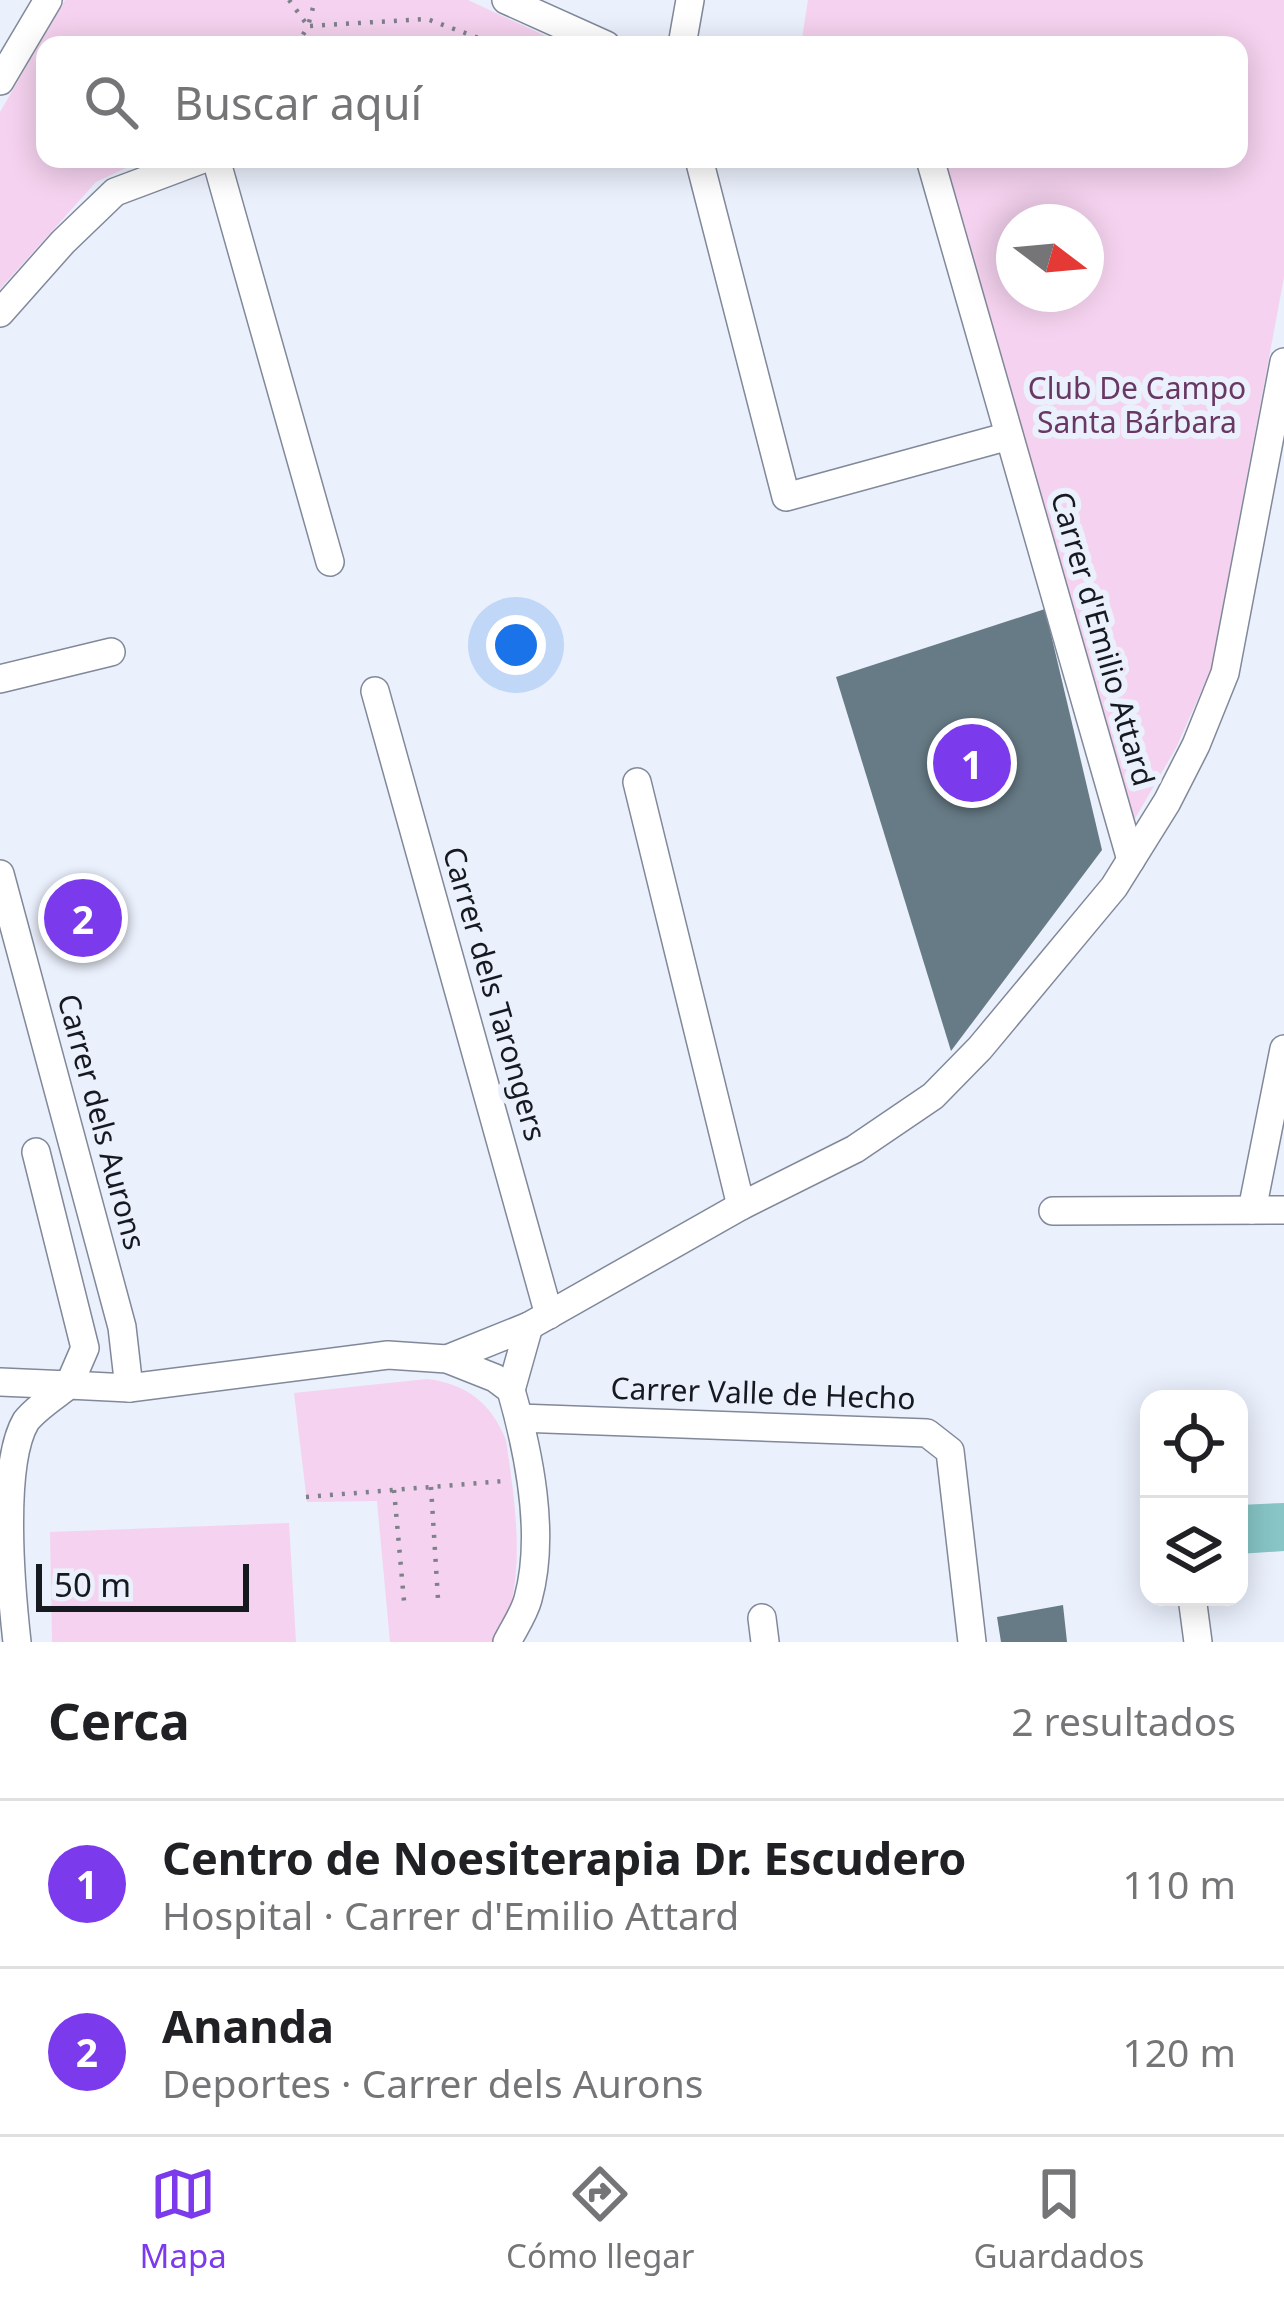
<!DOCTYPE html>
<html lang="es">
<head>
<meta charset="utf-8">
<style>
	body { margin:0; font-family:"Noto Sans",sans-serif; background:#f6f6f6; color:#202124 }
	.controls { position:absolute; right:36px; bottom:36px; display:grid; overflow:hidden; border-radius:24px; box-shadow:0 6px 30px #0003 }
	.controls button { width:108px; height:108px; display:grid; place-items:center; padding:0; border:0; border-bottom:3px solid #e0e0e0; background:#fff; color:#202124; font:60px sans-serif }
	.compass { position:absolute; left:996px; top:204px; width:108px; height:108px; border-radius:50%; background:#fff; box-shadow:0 6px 30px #0003; rotate:106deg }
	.scale { position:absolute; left:36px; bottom:30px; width:213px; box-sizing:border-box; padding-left:12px; border:6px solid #16191f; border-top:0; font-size:33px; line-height:42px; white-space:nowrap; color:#16191f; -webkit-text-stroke:9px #eaf0fc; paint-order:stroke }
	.you { position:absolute; left:516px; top:645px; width:42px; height:42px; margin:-30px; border:9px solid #fff; border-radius:50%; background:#1a73e8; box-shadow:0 0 0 18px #1a73e833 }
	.badge { display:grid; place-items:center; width:78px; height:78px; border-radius:50%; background:#7c3aed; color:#fff; font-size:39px; font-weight:700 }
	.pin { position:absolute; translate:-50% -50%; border:6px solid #fff; box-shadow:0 3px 12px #0006 }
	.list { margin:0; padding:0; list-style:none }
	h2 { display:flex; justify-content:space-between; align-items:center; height:156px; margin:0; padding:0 48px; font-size:51px }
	h2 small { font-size:39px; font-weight:400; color:#757577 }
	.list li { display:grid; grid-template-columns:78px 1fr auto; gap:36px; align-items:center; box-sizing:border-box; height:168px; padding:0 48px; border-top:3px solid #e0e0e0 }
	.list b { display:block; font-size:45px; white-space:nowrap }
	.list p { margin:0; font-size:39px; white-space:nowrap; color:#757577 }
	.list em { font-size:39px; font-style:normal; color:#757577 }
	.icon { flex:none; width:66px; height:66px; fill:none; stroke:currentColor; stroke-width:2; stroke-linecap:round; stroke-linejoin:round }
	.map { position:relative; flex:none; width:1284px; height:1642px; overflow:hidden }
	.search { position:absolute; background:#fff; box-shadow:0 6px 30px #0003; left:36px; right:36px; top:36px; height:132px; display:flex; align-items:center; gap:30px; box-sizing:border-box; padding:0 42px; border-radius:24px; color:#757577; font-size:45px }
	.sheet { height:492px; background:#fff }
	nav { display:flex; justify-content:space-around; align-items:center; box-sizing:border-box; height:168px; border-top:3px solid #e0e0e0; background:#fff; font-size:33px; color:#757577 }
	nav a { display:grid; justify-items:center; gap:6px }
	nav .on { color:#7c3aed }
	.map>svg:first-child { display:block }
</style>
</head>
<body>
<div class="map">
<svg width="1284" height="1642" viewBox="0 0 1284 1642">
	<rect width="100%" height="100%" fill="#eaf0fc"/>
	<!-- green -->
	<g fill="#f5d2ef" fill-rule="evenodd">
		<polygon points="65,0 468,0 550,38 551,45 45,45 45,159 145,159 96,182 0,289 0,112"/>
		<path d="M808,0H1284V277L1211,669L1176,748L1133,822L940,159H1239V45H801ZM1014,222H1086V294H1014Z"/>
		<path d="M427,1379C467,1384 491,1403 506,1440C516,1509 527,1577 499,1642H390L377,1501L307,1502L294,1393Z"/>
		<polygon points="289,1523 296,1642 52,1642 50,1532"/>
	</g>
	<!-- water -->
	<polygon fill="#87c5c6" points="1284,1503 1284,1551 1239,1554 1239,1505"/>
	<!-- building -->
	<g fill="#677b86">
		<polygon points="1045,609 1102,850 951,1051 836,677"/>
		<polygon points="1063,1605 1067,1642 1001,1642 997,1617"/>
	</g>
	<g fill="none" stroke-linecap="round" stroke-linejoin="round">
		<!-- minor casing -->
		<g stroke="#80889a" stroke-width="30">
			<g id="minor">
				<polyline points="506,0 606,45"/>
				<polyline points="682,45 690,0"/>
				<polyline points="0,81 48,0"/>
				<polyline points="216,159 330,562"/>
				<polyline points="699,159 786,497 1009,436"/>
				<polyline points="930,159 1131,860"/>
				<polyline points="0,313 63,242 115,192 203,159"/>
				<polyline points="0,679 111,652"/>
				<polyline points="375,691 549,1315"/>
				<polyline points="637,782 741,1206"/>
				<polyline points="0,874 122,1327 129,1388"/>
				<polyline points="1252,1210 1284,1049"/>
				<polyline points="1053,1211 1284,1210"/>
				<polyline points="529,1326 741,1206 855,1149 933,1096 980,1048 1114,887 1167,802 1196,745 1225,673 1284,362"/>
				<polyline points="447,1359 529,1326 511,1390"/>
				<polyline points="0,1382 69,1385 85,1348 36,1152"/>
				<polyline points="519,1418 927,1433 950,1451 972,1642"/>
				<polyline points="1192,1597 1198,1642"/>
				<polyline points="762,1618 765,1642"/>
				<path d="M17,1642C11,1588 0,1465 26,1421C37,1407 55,1396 69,1385L129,1388L388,1355L447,1359L495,1378L511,1390C529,1453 546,1534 528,1599C524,1614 514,1628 507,1642"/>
			</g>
		</g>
		<!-- path -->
		<g stroke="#7d818a" stroke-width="4.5" stroke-dasharray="3 9" stroke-linecap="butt">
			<polyline points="289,0 308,26 315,0"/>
			<polyline points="297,45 308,26 427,19 495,44"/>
			<polyline points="431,1487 438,1599"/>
			<polyline points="394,1490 404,1601"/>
			<polyline points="306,1497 505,1481"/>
		</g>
		<!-- minor -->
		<use href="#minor" stroke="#fff" stroke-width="27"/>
	</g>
	<g text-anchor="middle" stroke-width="12" stroke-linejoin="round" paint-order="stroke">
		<!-- park labels -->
		<g font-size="30" fill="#693763" stroke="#eaf0fc">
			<text x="1137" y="399">Club De Campo<tspan x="1137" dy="34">Santa Bárbara</tspan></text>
		</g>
		<!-- street labels -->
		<g font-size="30" fill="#16191f" stroke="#eaf0fc">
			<text transform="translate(1102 639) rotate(74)" y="10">Carrer d'Emilio Attard</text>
			<text transform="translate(494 994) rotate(74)" y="10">Carrer dels Tarongers</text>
			<text transform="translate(101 1122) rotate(75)" y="10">Carrer dels Aurons</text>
			<text transform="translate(763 1394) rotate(2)" y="10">Carrer Valle de Hecho</text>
		</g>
	</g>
</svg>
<div class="controls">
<button><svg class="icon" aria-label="locate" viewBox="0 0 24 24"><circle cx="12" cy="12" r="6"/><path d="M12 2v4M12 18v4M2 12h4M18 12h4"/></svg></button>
<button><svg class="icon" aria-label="layers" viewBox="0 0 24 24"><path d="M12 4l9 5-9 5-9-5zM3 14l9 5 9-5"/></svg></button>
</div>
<svg class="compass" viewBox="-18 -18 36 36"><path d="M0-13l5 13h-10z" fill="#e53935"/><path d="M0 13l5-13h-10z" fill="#757577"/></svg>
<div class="scale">50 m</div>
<div class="you"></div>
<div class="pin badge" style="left:972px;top:763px">1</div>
<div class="pin badge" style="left:83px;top:918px">2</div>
<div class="search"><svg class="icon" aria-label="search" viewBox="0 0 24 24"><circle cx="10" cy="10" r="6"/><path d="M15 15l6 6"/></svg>Buscar aquí</div>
</div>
<section class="sheet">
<h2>Cerca<small>2 resultados</small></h2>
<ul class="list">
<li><span class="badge">1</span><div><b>Centro de Noesiterapia Dr. Escudero</b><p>Hospital · Carrer d'Emilio Attard</p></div><em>110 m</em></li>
<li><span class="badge">2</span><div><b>Ananda</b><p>Deportes · Carrer dels Aurons</p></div><em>120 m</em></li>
</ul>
</section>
<nav>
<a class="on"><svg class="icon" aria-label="map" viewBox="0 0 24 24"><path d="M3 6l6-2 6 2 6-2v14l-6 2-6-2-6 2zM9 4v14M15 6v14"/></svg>Mapa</a>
<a><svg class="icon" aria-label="directions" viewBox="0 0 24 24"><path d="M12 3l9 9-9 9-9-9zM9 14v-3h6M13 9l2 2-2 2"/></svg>Cómo llegar</a>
<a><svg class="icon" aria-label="saved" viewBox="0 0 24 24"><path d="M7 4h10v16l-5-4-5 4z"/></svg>Guardados</a>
</nav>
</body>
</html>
